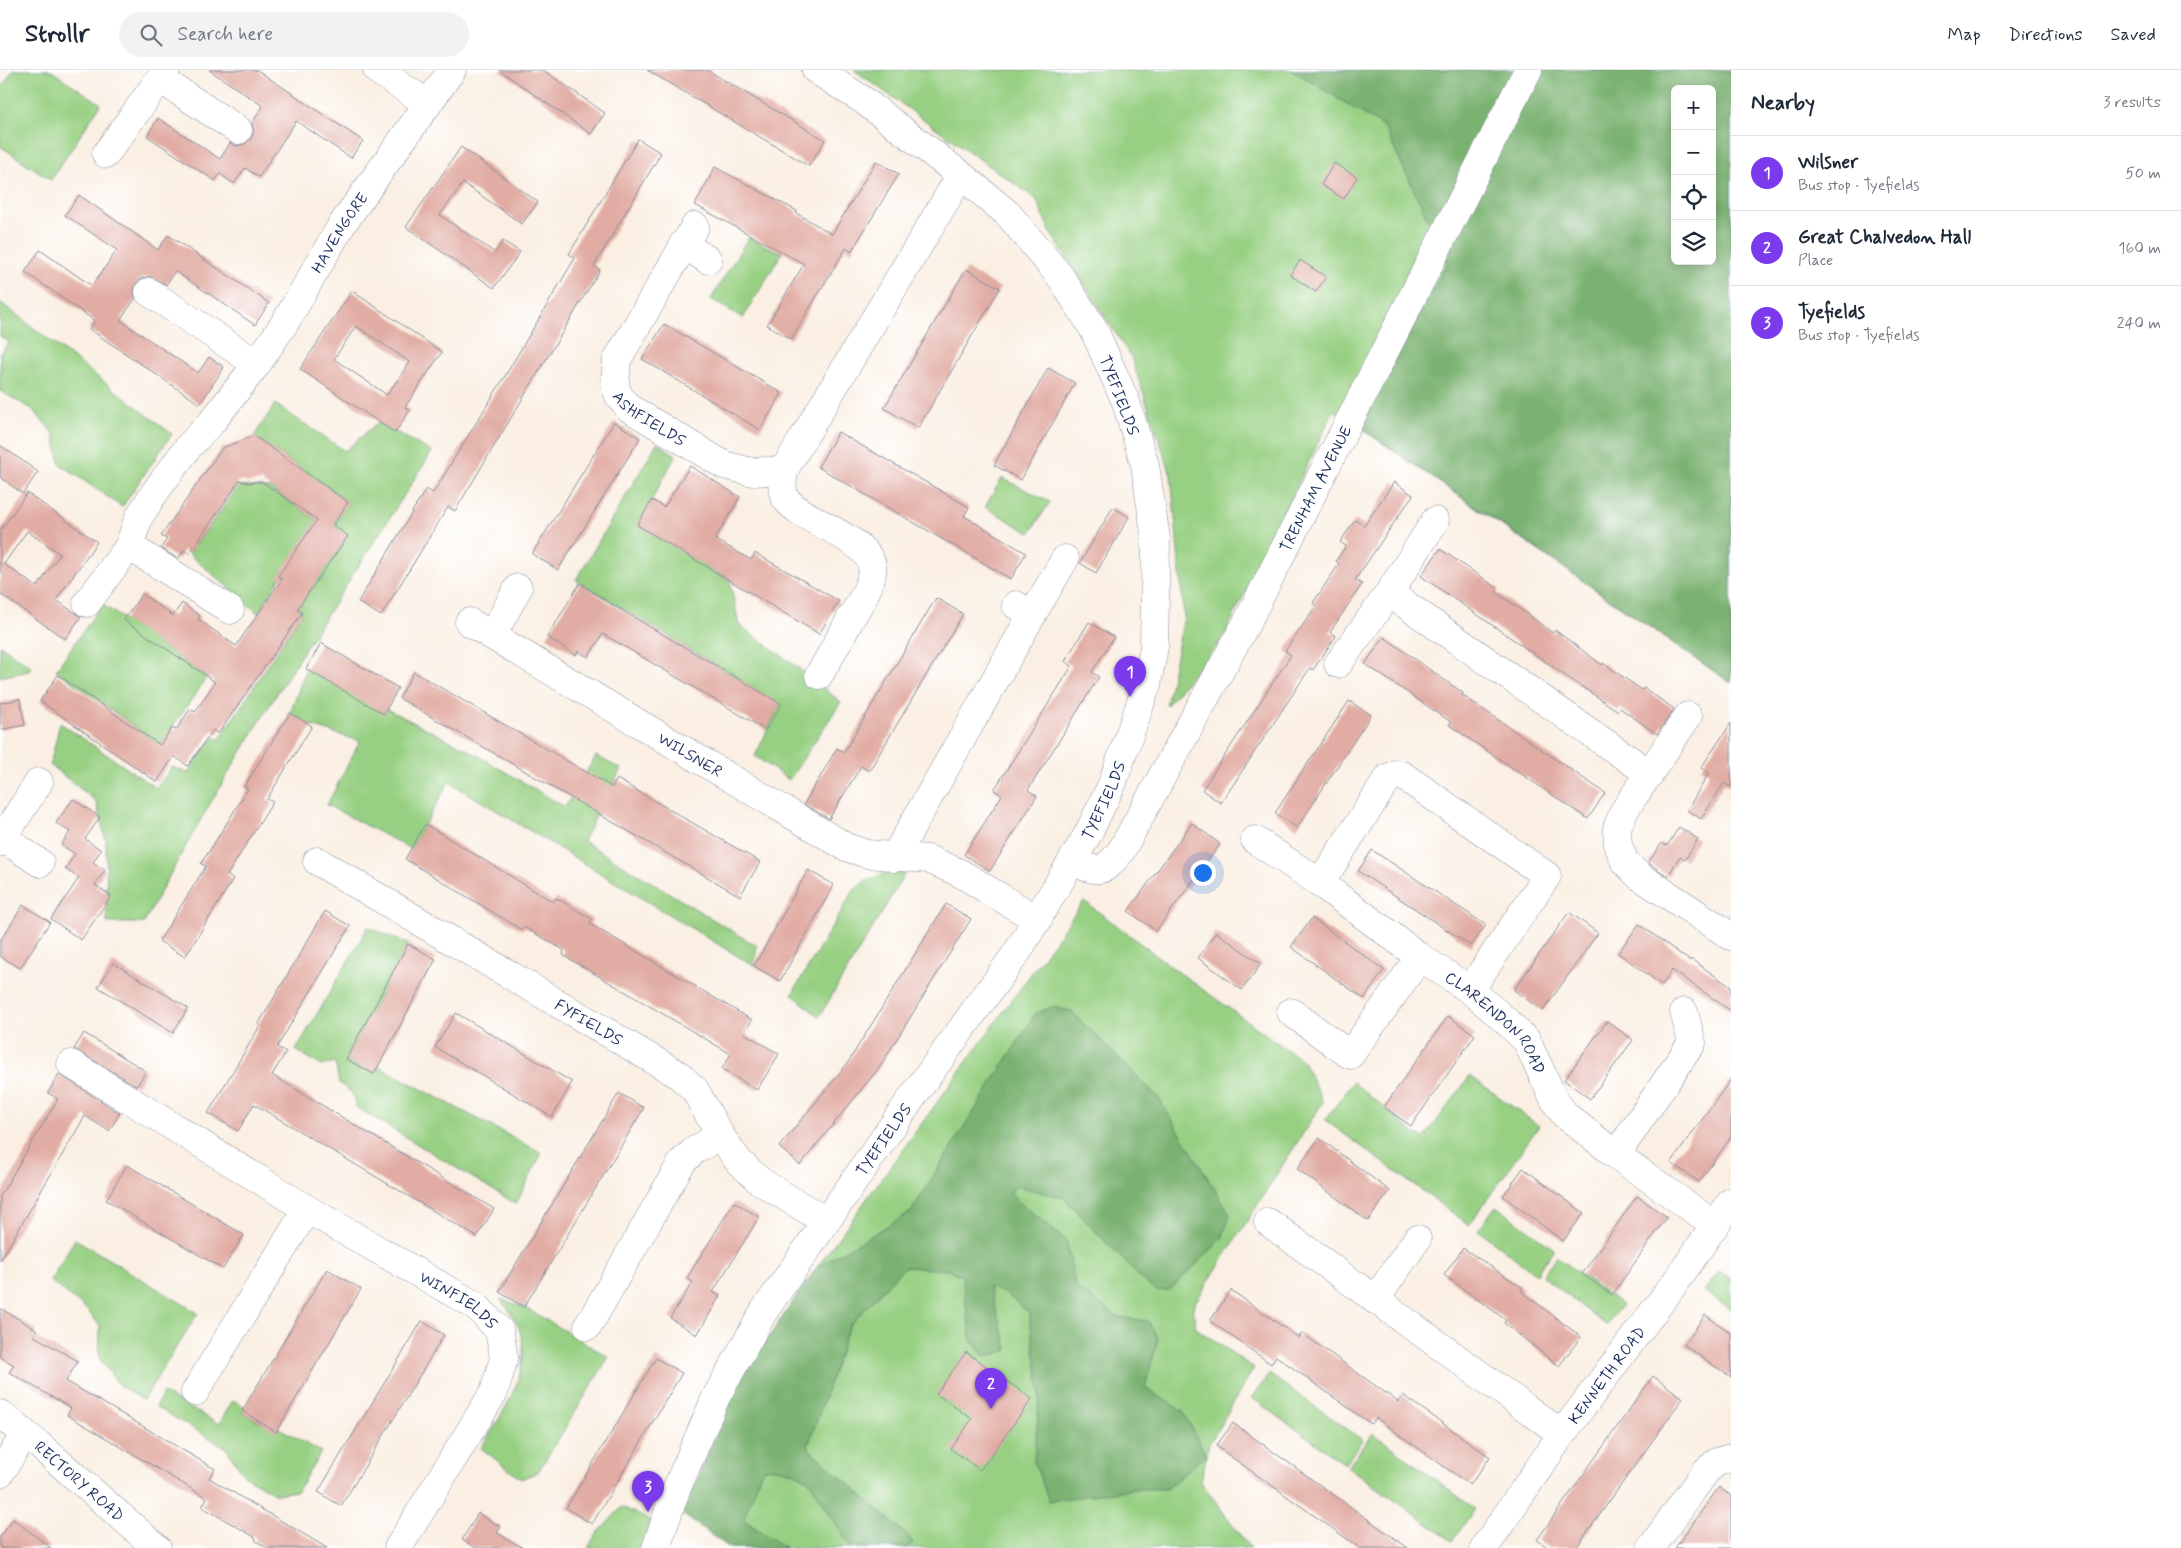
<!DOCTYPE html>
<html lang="en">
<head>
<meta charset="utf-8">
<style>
	body { margin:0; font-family:Mynerve,sans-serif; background:#f2f2f3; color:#1f2937 }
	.controls { position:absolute; right:15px; top:15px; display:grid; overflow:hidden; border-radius:8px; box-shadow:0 2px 12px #0003 }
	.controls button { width:45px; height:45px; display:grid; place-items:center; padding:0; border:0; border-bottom:1px solid #e0e1e3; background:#fff; color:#1f2937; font:25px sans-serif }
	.you { position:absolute; left:1202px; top:802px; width:18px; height:18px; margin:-12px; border:4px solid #fff; border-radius:50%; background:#1a73e8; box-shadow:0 0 0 8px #1a73e833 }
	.badge { display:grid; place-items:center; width:32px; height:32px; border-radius:50%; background:#7c3aed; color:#fff; font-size:16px; font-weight:700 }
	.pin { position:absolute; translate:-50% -41px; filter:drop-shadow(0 1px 2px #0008) }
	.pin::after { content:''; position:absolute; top:26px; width:18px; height:15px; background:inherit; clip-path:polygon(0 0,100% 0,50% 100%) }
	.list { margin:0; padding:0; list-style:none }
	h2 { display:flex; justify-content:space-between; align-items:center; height:65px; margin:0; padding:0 20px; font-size:21px }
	h2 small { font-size:16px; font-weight:400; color:#747a83 }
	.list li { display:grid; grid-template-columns:32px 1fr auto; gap:15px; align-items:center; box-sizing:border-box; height:75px; padding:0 20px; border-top:1px solid #e0e1e3 }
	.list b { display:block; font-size:19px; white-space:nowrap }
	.list p { margin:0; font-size:16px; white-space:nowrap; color:#747a83 }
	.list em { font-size:16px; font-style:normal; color:#747a83 }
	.icon { flex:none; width:28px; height:28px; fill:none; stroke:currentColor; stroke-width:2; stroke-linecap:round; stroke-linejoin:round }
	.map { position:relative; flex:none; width:1731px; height:1478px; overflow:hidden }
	header { display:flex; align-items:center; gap:30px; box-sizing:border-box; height:70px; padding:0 25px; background:#fff; border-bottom:1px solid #e0e1e3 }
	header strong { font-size:24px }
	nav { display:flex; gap:28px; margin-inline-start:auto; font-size:18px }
	.search { width:350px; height:45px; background:#f2f2f3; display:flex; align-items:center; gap:12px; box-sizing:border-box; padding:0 18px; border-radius:28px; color:#747a83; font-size:19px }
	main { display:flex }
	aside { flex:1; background:#fff }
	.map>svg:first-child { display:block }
</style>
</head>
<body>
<header>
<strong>Strollr</strong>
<div class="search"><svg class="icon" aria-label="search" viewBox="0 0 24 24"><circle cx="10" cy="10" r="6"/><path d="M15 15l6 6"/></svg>Search here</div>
<nav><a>Map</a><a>Directions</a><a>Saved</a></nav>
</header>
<main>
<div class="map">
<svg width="1731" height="1478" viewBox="0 0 1731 1478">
	<rect width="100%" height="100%" fill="#fff"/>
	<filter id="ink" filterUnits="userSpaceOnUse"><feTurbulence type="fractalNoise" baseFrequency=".02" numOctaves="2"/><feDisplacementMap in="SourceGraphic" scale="10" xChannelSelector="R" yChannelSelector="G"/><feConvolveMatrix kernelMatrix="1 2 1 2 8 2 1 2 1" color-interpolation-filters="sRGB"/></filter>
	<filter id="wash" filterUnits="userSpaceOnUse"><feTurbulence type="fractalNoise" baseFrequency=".0096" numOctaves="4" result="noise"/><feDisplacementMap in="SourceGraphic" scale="20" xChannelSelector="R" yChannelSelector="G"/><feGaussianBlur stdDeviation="1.12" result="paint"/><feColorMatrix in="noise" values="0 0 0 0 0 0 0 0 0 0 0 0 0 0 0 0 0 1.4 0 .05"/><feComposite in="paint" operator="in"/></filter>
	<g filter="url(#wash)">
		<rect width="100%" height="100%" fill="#faefe2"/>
		<!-- green -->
		<g fill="#98d083" stroke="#5a8070" fill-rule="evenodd">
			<polygon points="13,0 50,0 101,34 51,110 0,76 0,20"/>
			<path d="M854,0H1731V613L1334,340L1222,570L1166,636L1184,546L1171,405L1131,287L1051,164L1036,129ZM1675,19H1712V191H1675Z"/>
			<polygon points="748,168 782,183 743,248 711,229"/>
			<polygon points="0,232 172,364 122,437 60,394 54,364 32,339 0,321 0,284 9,272 0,266"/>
			<path d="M275,334L345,381L378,352L432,382C333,537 229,690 144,853H107L106,771L96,731L50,695L60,653L156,718L172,697L188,703L214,667L219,670L302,543L297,539L348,466L333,455L348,432L254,366Z"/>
			<polygon points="657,373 676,385 638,455 730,511 739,555 800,599 841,632 789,710 755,686 780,634 576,510"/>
			<polygon points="1002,408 1050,432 1030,463 985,437"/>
			<polygon points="239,416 270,418 317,450 258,543 189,484"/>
			<polygon points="102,534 207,607 160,675 56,600"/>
			<polygon points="0,575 32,597 30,601 0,607"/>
			<polygon points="306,599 465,678 565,737 596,686 621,699 583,771 757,876 754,896 449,712 411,779 327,735 360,671 312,656 290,643"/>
			<polygon points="886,803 905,804 819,947 792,924 854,820 866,810"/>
			<polygon points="1084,831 1177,901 1303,991 1323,1032 1193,1236 1196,1258 1254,1298 1209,1374 1201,1412 1250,1478 730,1478 744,1303 817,1197"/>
			<polygon points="368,857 408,874 346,989 373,1004 378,996 542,1083 516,1134 356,1037 352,1023 339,1013 335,992 322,996 296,980"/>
			<polygon points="1470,1006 1539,1056 1469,1155 1325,1050 1353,1012 1417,1065 1424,1068"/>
			<polygon points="1496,1136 1554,1179 1536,1204 1478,1160"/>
			<polygon points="75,1169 198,1243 143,1330 119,1315 99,1288 100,1256 85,1238 50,1211"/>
			<polygon points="1556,1186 1622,1235 1606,1255 1542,1206"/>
			<polygon points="1719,1201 1731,1209 1731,1240 1704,1221"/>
			<path d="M500,1229L524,1237L609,1287L538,1402L521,1409L481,1378C500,1347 534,1300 520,1261C516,1249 508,1239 500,1229Z"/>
			<polygon points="1269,1304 1363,1370 1345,1394 1252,1328"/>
			<polygon points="163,1323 219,1354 233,1330 245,1337 242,1342 276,1361 279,1358 321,1382 297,1421 276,1424 245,1406 225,1377 156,1337"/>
			<polygon points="1373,1363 1475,1439 1452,1471 1348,1397"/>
			<polygon points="622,1437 651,1451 642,1478 588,1478 595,1466"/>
		</g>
		<!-- forest -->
		<g fill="#7ab271" stroke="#4a7068" fill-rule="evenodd">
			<path d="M1292,0H1731V613L1359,356L1448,192L1384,57ZM1675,19H1712V191H1675Z"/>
			<path d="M1052,937L1071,941L1158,1027L1230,1144L1222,1169L1170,1220L1157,1221L1146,1214L1064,1128L1017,1116L1010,1121L1014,1128L1066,1170L1076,1218L1118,1247L1148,1251L1158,1269L1145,1318L1183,1341L1206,1385L1166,1419H1134L1049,1431L1034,1392L1040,1321L1029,1243L1006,1224L989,1217L1008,1280L985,1287L971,1270L962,1206L948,1200L904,1197L849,1256L808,1376L810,1380L908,1466L913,1473L905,1478H851L810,1412C799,1403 780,1396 765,1398L761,1403L744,1448L748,1453L786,1478H730L682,1444L739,1310L817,1197L911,1142L1035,944Z"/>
		</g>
		<g id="blocks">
			<!-- building -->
			<g fill="#e1aca3" fill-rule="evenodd">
				<polygon points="209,0 257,0 363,71 351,88 296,51 259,107 245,98 234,114 220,104 215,111 147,66 158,48 220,89 230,73 237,76 245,74 251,69 254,61 252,53 263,36"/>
				<polygon points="499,0 543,0 605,43 591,64"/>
				<polygon points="647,0 707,0 825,70 809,96"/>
				<polygon points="638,69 661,83 594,196 600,200 455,441 448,437 381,546 358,532 426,419 433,423 502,311 575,188 569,184"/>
				<polygon points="461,77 538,132 522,154 463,113 440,145 495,183 503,171 520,182 494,218 406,157"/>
				<polygon points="876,91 899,104 851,182 846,178 791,269 767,255 804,194 695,135 715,97 797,141 796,143 832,164"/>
				<polygon points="1334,93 1357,107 1344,129 1321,115"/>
				<polygon points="79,125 158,180 168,165 269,233 255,255 175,201 166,215 150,206 142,208 136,213 134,221 135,229 120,250 198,303 209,287 224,297 200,334 89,259 95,251 25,202 40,180 92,216 117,180 65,145"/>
				<polygon points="1300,190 1326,207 1316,222 1290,205"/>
				<polygon points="966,199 1000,218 918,358 884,338"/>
				<path d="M352,221L442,282L405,337L410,340L395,363L300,299ZM356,256L410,292L387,325L334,289Z"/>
				<polygon points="664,254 782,323 760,360 642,289"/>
				<polygon points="1048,298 1075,313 1021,410 994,395"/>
				<polygon points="614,352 640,368 558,500 532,484"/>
				<polygon points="838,362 969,437 964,446 1026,483 1011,509 818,397"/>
				<polygon points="254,366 348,432 333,455 348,466 297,539 302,543 218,664 213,660 188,696 174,686 157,712 40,631 58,605 160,675 172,658 176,660 190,639 195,642 215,612 124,550 142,524 173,546 182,533 200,546 198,549 236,576 282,509 278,506 317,450 261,411 248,413 240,410 189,484 184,480 178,489 161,478 167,469 161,466 222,378"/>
				<polygon points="0,375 38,402 23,424 0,407"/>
				<polygon points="690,396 740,427 715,469 751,490 755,483 839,531 819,564 637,455 652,430 664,437"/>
				<polygon points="1394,412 1413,425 1355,510 1362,514 1330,562 1336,566 1313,600 1310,598 1221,733 1202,720 1291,585 1285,581 1316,536 1313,533 1339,494 1336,491 1346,476 1340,472 1355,450 1364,456"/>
				<path d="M27,423L97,472L56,530L81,547L65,569L0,524V461ZM27,461L60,484L37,517L4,494Z"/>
				<polygon points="1113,437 1129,447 1096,503 1080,493"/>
				<polygon points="1440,479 1499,519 1496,522 1553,563 1555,560 1602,595 1603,593 1642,620 1644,618 1674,639 1657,664 1620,638 1618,641 1572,610 1421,506"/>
				<polygon points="580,513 608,532 781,634 766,660 603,564 588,587 578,581 576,585 547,567"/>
				<polygon points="936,528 963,544 869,701 861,696 829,749 804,734 837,678 844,682"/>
				<polygon points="1089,552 1114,567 1092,602 1099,607 1028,720 1037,726 990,801 964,785 1002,725 994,720 1072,596 1065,591"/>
				<polygon points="1384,567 1463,623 1462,625 1605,723 1588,749 1449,655 1451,652 1365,594"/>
				<polygon points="321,573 398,618 384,644 306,599"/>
				<polygon points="414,602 612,717 617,709 760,792 740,826 399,628"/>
				<polygon points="20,629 25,655 0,660 0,633"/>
				<polygon points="1349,631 1371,645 1297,758 1275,743"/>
				<polygon points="290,643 312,656 267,729 273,732 227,805 233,809 185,887 159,871 206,796 201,794 248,719 244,717"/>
				<polygon points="1731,653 1731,717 1724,713 1701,749 1687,740 1709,703 1701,698"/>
				<polygon points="73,729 100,747 85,769 101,780 93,792 105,800 95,815 111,826 81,870 51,849 79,808 65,799 75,784 61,775 70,762 56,753"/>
				<polygon points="1192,753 1220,774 1156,861 1128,841"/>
				<polygon points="425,754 553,832 556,828 592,849 590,854 752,950 744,963 779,984 757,1020 722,999 731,984 563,885 564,880 524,857 522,860 405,789"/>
				<polygon points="1679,757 1698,769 1685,790 1680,786 1668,806 1648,793 1662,773 1667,776"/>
				<polygon points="1372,780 1486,855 1471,876 1358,801"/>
				<polygon points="808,800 834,815 780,911 754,896"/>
				<polygon points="946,834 971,849 879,998 800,1095 779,1077 847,994"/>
				<polygon points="23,835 50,852 20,898 0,886 0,871"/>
				<polygon points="325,841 350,856 277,977 286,982 272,1005 494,1139 477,1167 254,1034 238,1061 208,1043 260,956 258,955"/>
				<polygon points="1569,842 1598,863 1543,941 1514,920"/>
				<polygon points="1312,848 1384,900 1364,929 1291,877"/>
				<polygon points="1639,854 1690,891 1691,889 1731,917 1731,941 1672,900 1662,915 1618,883"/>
				<polygon points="1216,862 1261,894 1242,920 1198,888"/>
				<polygon points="408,874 436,889 374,1004 346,989"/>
				<polygon points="113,893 188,938 173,963 98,917"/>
				<polygon points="456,943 572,1012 552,1047 435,977"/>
				<polygon points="1448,946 1475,965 1411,1056 1384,1037"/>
				<polygon points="1607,951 1633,970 1590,1029 1564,1010"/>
				<polygon points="84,963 146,1001 137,1016 74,979"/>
				<polygon points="59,1004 120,1043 109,1061 85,1046 0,1191 0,1126 58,1029 48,1023"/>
				<polygon points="1731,1009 1731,1067 1699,1112 1671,1093"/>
				<polygon points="619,1023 644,1038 524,1237 499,1222"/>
				<polygon points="1319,1068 1390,1121 1368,1151 1297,1099"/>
				<polygon points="127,1095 244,1165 223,1199 106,1130"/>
				<polygon points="1523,1098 1584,1143 1563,1171 1503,1126"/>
				<polygon points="1637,1126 1667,1147 1612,1225 1582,1204"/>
				<polygon points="734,1132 759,1147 713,1222 720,1226 697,1265 670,1248 693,1212 687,1208"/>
				<polygon points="1463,1178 1523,1218 1521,1221 1581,1267 1559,1296 1504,1253 1506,1250 1444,1205"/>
				<polygon points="327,1199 361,1219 276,1362 242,1341"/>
				<polygon points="1231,1220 1299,1268 1302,1263 1398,1332 1403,1325 1490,1387 1470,1415 1376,1348 1371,1354 1276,1286 1271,1294 1210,1251"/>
				<polygon points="0,1238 37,1260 34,1266 78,1291 66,1311 215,1399 209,1408 327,1478 268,1478 256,1471 255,1467 202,1437 207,1428 67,1345 71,1338 9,1302 14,1295 0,1287"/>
				<polygon points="1705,1245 1731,1263 1731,1307 1684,1275"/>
				<polygon points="422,1251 444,1265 341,1436 318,1422"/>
				<polygon points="966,1282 1032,1329 980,1400 951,1379 972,1349 936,1324"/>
				<polygon points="656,1288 682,1303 592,1454 566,1438"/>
				<polygon points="1653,1306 1683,1328 1576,1478 1549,1478 1537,1470"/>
				<polygon points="1233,1353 1408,1478 1360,1478 1216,1376"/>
				<polygon points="1719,1417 1731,1426 1731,1478 1675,1478"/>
				<polygon points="478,1443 501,1457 497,1463 523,1478 476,1478 462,1470"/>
				<polygon points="13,1449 51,1478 0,1478 0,1467"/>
			</g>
		</g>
	</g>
	<g filter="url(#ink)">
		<use href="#blocks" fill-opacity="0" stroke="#8a8fa0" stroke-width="1"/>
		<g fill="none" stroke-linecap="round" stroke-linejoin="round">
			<!-- minor casing -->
			<g stroke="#8a8fa0" stroke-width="29">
				<g id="minor">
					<polyline points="377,0 428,34"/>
					<polyline points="160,9 238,60"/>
					<polyline points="106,84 166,0"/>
					<path id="s1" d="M695,156L617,290L615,316L619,326L629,338L724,395L752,402L784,400C783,410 780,420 786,429C803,453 878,470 872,503C869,520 859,534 851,548C841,567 830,586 819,605"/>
					<polyline points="683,174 708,190"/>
					<polyline points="149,222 257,294"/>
					<polyline points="784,400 961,105"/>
					<polyline points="129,476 230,540"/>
					<polyline points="1389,523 1650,704"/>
					<path id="s2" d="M87,533L129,476L139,447L155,422L189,376L211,353L257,294L286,251L341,156L452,0"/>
					<polyline points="1016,535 1032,545 1065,489"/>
					<path id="s3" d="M469,552L846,777L867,784L928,789L960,803L1038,850"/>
					<polyline points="492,566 518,518"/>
					<polyline points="1338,594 1389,523 1435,451"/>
					<polyline points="1688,646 1624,741 1617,758 1618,775 1625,792 1639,806 1731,866"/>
					<polyline points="3,768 40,793"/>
					<path id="s4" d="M1255,770L1320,813L1420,887L1470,920L1504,949L1526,970L1554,1029L1565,1045L1616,1085L1715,1155"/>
					<polyline points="0,772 39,712"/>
					<polyline points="894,788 1032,545"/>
					<path id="s5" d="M317,791L679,1005L695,1020L720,1065L739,1092L760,1111L825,1151"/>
					<path id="s6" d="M1072,791C1098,803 1103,804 1121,781L1247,552L1528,0"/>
					<polyline points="1320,813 1389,707 1396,704 1402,705 1547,806 1470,920"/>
					<polyline points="1291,942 1350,985 1420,887"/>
					<path id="s7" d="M71,994L307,1139L476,1236L499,1260L504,1288L494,1322L398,1478"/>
					<polyline points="1616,1085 1692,973 1684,942"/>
					<polyline points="1268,1152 1562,1364"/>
					<polyline points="1375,1230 1417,1169"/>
					<polyline points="588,1256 682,1092 694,1081 720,1065"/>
					<polyline points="195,1322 307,1139"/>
					<path id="s8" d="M0,1344L39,1375L157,1478"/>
					<polyline points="0,1403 25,1364"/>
					<path id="s9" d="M656,1478L676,1420L716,1327L764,1241L916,1022L1018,881L1088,764L1112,714L1135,649L1147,614L1154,577L1156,469L1145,395L1126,332L1093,258L1060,206L1008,144L961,105L863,30L816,0"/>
					<path id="s10" d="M1484,1478L1562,1364L1677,1210L1731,1132"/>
					<polyline points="1651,1478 1706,1401 1717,1392 1731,1388"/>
				</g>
			</g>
			<!-- minor -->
			<use href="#minor" stroke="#fff" stroke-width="28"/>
		</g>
	</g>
	<g text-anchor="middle" stroke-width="5" stroke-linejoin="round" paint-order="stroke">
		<!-- street labels -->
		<g font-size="16" fill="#1b2f5e" stroke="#fff">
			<text dy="6" stroke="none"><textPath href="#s2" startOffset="450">HAVENGORE</textPath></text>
			<text transform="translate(1120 325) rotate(69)" y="6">TYEFIELDS</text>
			<text dy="6" stroke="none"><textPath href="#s1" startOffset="230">ASHFIELDS</textPath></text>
			<text dy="6" stroke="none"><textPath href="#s6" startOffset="469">TRENHAM AVENUE</textPath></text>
			<text dy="6" stroke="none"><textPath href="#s3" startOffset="258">WILSNER</textPath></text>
			<text dy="6" stroke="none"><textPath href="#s9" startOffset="875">TYEFIELDS</textPath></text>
			<text dy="6" stroke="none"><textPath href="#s5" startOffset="316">FYFIELDS</textPath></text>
			<text dy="6" stroke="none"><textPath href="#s4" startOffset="304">CLARENDON ROAD</textPath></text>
			<text dy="6" stroke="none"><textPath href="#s9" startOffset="470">TYEFIELDS</textPath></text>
			<text dy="6" stroke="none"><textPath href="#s7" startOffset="454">WINFIELDS</textPath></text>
			<text dy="6" stroke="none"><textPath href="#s10" startOffset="212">KENNETH ROAD</textPath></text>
			<text dy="6" stroke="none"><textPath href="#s8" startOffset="104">RECTORY ROAD</textPath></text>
		</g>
	</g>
</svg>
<div class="controls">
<button>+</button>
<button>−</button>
<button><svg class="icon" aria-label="locate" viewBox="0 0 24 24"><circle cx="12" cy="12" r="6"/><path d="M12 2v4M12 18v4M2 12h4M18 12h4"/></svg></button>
<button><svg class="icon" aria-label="layers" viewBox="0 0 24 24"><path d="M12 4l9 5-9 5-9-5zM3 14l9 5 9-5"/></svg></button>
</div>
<div class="you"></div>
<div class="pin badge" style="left:1130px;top:627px">1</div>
<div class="pin badge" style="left:991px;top:1339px">2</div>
<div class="pin badge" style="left:648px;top:1442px">3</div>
</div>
<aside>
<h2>Nearby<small>3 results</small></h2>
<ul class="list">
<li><span class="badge">1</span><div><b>Wilsner</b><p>Bus stop · Tyefields</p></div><em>50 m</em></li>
<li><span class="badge">2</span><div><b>Great Chalvedon Hall</b><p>Place</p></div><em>160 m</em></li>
<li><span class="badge">3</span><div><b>Tyefields</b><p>Bus stop · Tyefields</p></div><em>240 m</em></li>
</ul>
</aside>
</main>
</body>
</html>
